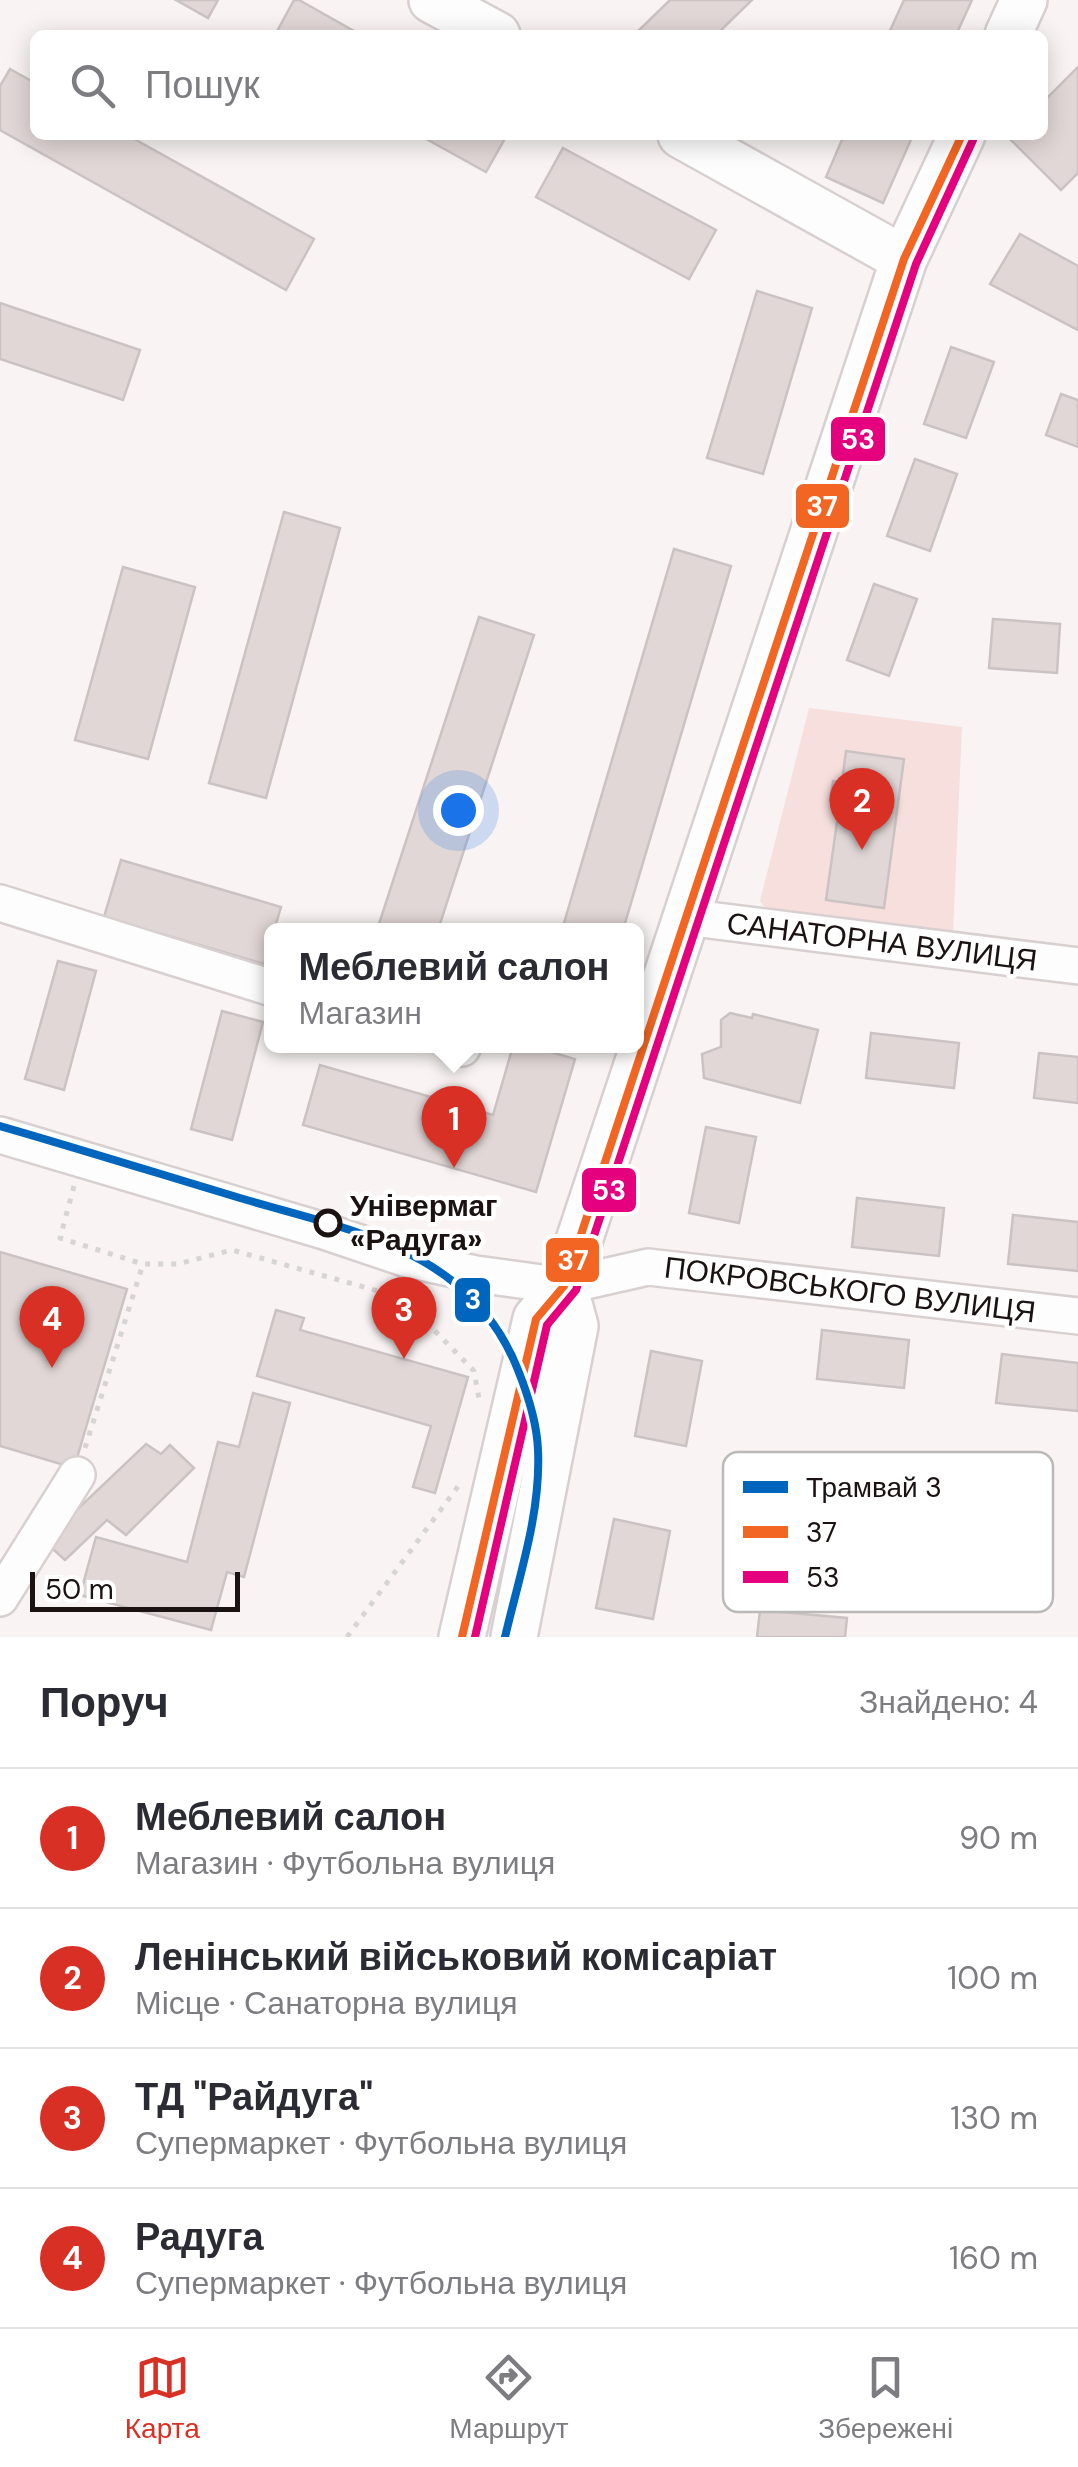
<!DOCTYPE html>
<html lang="uk">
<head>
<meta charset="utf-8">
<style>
	body { margin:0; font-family:"DM Sans",sans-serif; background:#f7f7f7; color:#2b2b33 }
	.scale { position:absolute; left:30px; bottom:25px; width:210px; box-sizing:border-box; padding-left:10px; border:5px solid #1b1212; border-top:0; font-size:28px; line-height:35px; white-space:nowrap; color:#1b1212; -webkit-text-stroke:8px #fff; paint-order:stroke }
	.you { position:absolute; left:458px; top:810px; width:35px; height:35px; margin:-25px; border:8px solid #fff; border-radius:50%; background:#1a73e8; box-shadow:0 0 0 15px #1a73e833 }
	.badge { display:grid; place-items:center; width:65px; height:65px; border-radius:50%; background:#d93025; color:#fff; font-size:32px; font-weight:700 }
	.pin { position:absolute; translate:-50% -82px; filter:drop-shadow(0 2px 5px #0008) }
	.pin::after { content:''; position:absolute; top:52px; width:35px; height:30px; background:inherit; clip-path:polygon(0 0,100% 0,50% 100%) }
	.popup { position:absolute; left:264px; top:923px; width:380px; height:130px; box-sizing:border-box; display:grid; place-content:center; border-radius:15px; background:#fff; filter:drop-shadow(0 2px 8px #0005); font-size:32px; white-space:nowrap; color:#7c7c81 }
	.popup b { font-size:38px; color:#2b2b33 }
	.popup::after { content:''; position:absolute; left:50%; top:100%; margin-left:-20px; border:20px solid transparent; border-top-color:#fff }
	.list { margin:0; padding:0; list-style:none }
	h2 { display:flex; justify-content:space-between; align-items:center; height:130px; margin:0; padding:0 40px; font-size:42px }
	h2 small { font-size:32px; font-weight:400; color:#7c7c81 }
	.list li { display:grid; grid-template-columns:65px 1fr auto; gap:30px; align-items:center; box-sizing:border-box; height:140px; padding:0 40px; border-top:2px solid #e1e1e2 }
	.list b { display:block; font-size:38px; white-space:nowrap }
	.list p { margin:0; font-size:32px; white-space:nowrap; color:#7c7c81 }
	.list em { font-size:32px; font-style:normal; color:#7c7c81 }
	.icon { flex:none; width:55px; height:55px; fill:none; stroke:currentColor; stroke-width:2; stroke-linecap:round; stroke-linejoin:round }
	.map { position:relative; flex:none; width:1078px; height:1637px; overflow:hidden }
	.search { position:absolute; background:#fff; box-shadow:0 5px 25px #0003; left:30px; right:30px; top:30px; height:110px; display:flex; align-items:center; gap:25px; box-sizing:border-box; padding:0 35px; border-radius:15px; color:#7c7c81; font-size:38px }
	.sheet { height:690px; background:#fff }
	nav { display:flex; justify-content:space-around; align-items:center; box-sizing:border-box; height:140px; border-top:2px solid #e1e1e2; background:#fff; font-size:28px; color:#7c7c81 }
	nav a { display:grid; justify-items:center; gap:5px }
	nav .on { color:#d93025 }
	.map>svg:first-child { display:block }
</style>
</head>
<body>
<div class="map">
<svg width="1078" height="1637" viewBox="0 0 1078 1637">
	<rect width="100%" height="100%" fill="#f9f3f3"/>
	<!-- green -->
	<polygon fill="#f6dfdd" points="809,708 962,727 953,934 770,914 760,901"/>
	<!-- building -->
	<g fill="#e1d7d6" stroke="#cbc3c3" stroke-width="2.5">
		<polygon points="176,0 218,0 208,18"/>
		<polygon points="294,0 299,0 361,35 275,35"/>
		<polygon points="670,0 752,0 716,35 634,35"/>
		<polygon points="904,0 972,0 956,35 888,35"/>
		<polygon points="1078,67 1078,173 1061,190 1008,137 1043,135 1043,102"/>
		<polygon points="10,69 35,83 35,135 127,135 314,239 286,290 0,130 0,86"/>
		<polygon points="419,135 507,135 486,172"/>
		<polygon points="844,135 913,135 883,203 826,177"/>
		<polygon points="563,148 716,230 689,279 536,197"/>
		<polygon points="1020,234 1078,266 1078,330 990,284"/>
		<polygon points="757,291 812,308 763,474 707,458"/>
		<polygon points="0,303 140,350 123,400 0,359"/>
		<polygon points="951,347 994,362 966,438 924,424"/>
		<polygon points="1061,394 1078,400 1078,447 1046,435"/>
		<polygon points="915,459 957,474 930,551 887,536"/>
		<polygon points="284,512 340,528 266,798 209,783"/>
		<polygon points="674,549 731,566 623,930 562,930"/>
		<polygon points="123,567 195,587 148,759 75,740"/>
		<polygon points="874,584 917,599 889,676 847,660"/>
		<polygon points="479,617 534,635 438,930 377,930"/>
		<polygon points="993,619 1060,624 1057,673 989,668"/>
		<polygon points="846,751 904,759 884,908 826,900 840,801 830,800 833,781 842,782"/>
		<polygon points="121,860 281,907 264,964 104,917"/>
		<polygon points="58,961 96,971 64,1090 25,1079"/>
		<polygon points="222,1011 263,1022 232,1140 191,1129"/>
		<polygon points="730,1013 752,1018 753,1014 818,1030 800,1103 704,1078 702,1054 721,1047 721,1020"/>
		<polygon points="871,1033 959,1043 954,1088 866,1078"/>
		<polygon points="513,1046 531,1046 575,1059 536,1192 303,1125 320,1065 493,1115"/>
		<polygon points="1039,1053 1078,1057 1078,1103 1034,1098"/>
		<polygon points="706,1127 756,1137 739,1223 689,1213"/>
		<polygon points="857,1198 944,1208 939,1256 852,1247"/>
		<polygon points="1013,1215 1078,1222 1078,1271 1008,1264"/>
		<polygon points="0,1252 127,1289 74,1468 0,1446"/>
		<polygon points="276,1310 304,1318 300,1330 468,1377 435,1493 413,1487 431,1426 257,1376"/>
		<polygon points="822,1330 909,1340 904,1388 817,1379"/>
		<polygon points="651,1351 702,1361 686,1446 635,1436"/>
		<polygon points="1002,1354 1078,1363 1078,1411 996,1403"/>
		<polygon points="253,1393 290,1403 244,1577 227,1572 211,1630 80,1595 96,1537 187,1562 218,1442 239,1447"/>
		<polygon points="146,1444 161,1454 170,1445 194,1468 126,1535 107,1520 65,1560 44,1541"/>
		<polygon points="614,1519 670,1531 653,1619 596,1608"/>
		<polygon points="760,1610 847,1618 845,1637 757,1637"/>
	</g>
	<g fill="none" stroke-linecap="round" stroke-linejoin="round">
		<!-- minor casing -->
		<g stroke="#d8d0d0" stroke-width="40">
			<g id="minor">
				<polyline points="0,903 272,988"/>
				<polyline points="685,917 1078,966"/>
				<polyline points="454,1046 462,1048 463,1046"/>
				<polyline points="0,1135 324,1231 407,1259 476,1274 564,1286 648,1267 1078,1316"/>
				<polyline points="0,1598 77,1475"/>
			</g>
		</g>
		<!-- major casing -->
		<g stroke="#d8d0d0" stroke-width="50">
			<g id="major">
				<polyline points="432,0 497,35"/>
				<polyline points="1008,35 1024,0"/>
				<polyline points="681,135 904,259"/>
				<polyline points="462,1637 536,1319 564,1286 904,259 962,135"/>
				<polyline points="514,1637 575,1326 564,1286"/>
			</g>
		</g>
		<!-- path -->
		<g stroke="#d6d4d4" stroke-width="5" stroke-dasharray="5 8" stroke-linecap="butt">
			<polyline points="74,1186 60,1238 143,1264 178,1264 232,1250 403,1298 474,1371 479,1399"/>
			<polyline points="85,1448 143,1264"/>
			<polyline points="347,1637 459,1485"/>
		</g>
		<!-- minor -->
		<use href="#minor" stroke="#fefdfd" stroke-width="35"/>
		<!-- major -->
		<use href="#major" stroke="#fefdfd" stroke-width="45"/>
		<!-- bus-1 casing -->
		<g stroke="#fff" stroke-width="15">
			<polyline id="bus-1" points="462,1637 536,1319 564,1286 904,259 962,135"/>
		</g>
		<!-- bus-2 casing -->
		<g stroke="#fff" stroke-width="15">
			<polyline id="bus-2" points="475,1637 547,1325 576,1290 916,264 973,140"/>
		</g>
		<!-- bus-1 -->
		<use href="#bus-1" stroke="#f26522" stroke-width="8"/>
		<!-- bus-2 -->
		<use href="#bus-2" stroke="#e5007d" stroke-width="8"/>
		<!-- tram-1 casing -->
		<g stroke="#fff" stroke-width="15">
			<path id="tram-1" d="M0,1126C80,1149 160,1174 240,1198C351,1231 470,1248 518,1370C528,1395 537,1423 538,1450C541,1513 519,1577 505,1637"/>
		</g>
		<!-- tram-1 -->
		<use href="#tram-1" stroke="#0065bd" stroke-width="8"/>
	</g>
	<!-- markers -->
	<circle fill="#fff" stroke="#1b1212" stroke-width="5" cx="328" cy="1223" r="12"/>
	<g text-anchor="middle" stroke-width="9" stroke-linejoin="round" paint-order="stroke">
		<!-- street labels -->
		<g font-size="30" fill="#1b1212" stroke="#fff">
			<text transform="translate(882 942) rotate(7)" y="10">САНАТОРНА ВУЛИЦЯ</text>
			<text transform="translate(850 1290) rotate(7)" y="10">ПОКРОВСЬКОГО ВУЛИЦЯ</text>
		</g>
		<!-- stop labels -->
		<g font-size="30" font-weight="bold" fill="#1b1212" stroke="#fff" text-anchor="start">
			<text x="350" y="1216">Універмаг<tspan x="350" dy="34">«Радуга»</tspan></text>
		</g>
	</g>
	<!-- legend -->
	<rect x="723" y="1452" width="330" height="160" rx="15" fill="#fff" stroke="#bbb8b8" stroke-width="2.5"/>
	<rect x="743" y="1481" width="45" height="12" fill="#0065bd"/>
	<rect x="743" y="1526" width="45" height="12" fill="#f26522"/>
	<rect x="743" y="1571" width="45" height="12" fill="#e5007d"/>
	<g font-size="28" fill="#1b1212">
		<text x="806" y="1497">Трамвай 3</text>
		<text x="806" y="1542">37</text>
		<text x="806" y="1587">53</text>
	</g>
	<g stroke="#fff" stroke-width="4">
		<rect x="829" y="415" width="58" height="48" rx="10" fill="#e5007d"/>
		<rect x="794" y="482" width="57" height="48" rx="10" fill="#f26522"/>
		<rect x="580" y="1166" width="58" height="48" rx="10" fill="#e5007d"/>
		<rect x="544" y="1236" width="57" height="48" rx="10" fill="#f26522"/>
		<rect x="453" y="1276" width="39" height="48" rx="10" fill="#0065bd"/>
	</g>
	<g font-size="28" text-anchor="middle" font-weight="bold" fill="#fff">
		<text x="858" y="449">53</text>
		<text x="822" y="516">37</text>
		<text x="609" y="1200">53</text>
		<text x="573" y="1270">37</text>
		<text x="473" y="1309">3</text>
	</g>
</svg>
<div class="scale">50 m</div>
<div class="you"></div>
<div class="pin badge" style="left:454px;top:1168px">1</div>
<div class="popup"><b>Меблевий салон</b>Магазин</div>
<div class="pin badge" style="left:862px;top:850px">2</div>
<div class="pin badge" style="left:404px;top:1359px">3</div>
<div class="pin badge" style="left:52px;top:1368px">4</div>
<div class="search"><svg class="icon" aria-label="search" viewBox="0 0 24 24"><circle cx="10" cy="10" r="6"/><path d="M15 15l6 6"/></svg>Пошук</div>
</div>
<section class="sheet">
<h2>Поруч<small>Знайдено: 4</small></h2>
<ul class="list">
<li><span class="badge">1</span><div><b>Меблевий салон</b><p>Магазин · Футбольна вулиця</p></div><em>90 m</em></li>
<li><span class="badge">2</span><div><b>Ленінський військовий комісаріат</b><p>Місце · Санаторна вулиця</p></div><em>100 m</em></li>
<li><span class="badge">3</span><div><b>ТД &quot;Райдуга&quot;</b><p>Супермаркет · Футбольна вулиця</p></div><em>130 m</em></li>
<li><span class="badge">4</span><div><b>Радуга</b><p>Супермаркет · Футбольна вулиця</p></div><em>160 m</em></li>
</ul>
</section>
<nav>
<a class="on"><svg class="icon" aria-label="map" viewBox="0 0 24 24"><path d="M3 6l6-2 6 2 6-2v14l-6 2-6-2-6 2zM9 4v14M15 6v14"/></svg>Карта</a>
<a><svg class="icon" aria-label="directions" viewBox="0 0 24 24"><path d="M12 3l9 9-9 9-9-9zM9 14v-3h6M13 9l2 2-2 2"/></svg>Маршрут</a>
<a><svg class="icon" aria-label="saved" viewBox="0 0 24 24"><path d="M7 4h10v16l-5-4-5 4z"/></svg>Збережені</a>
</nav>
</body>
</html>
